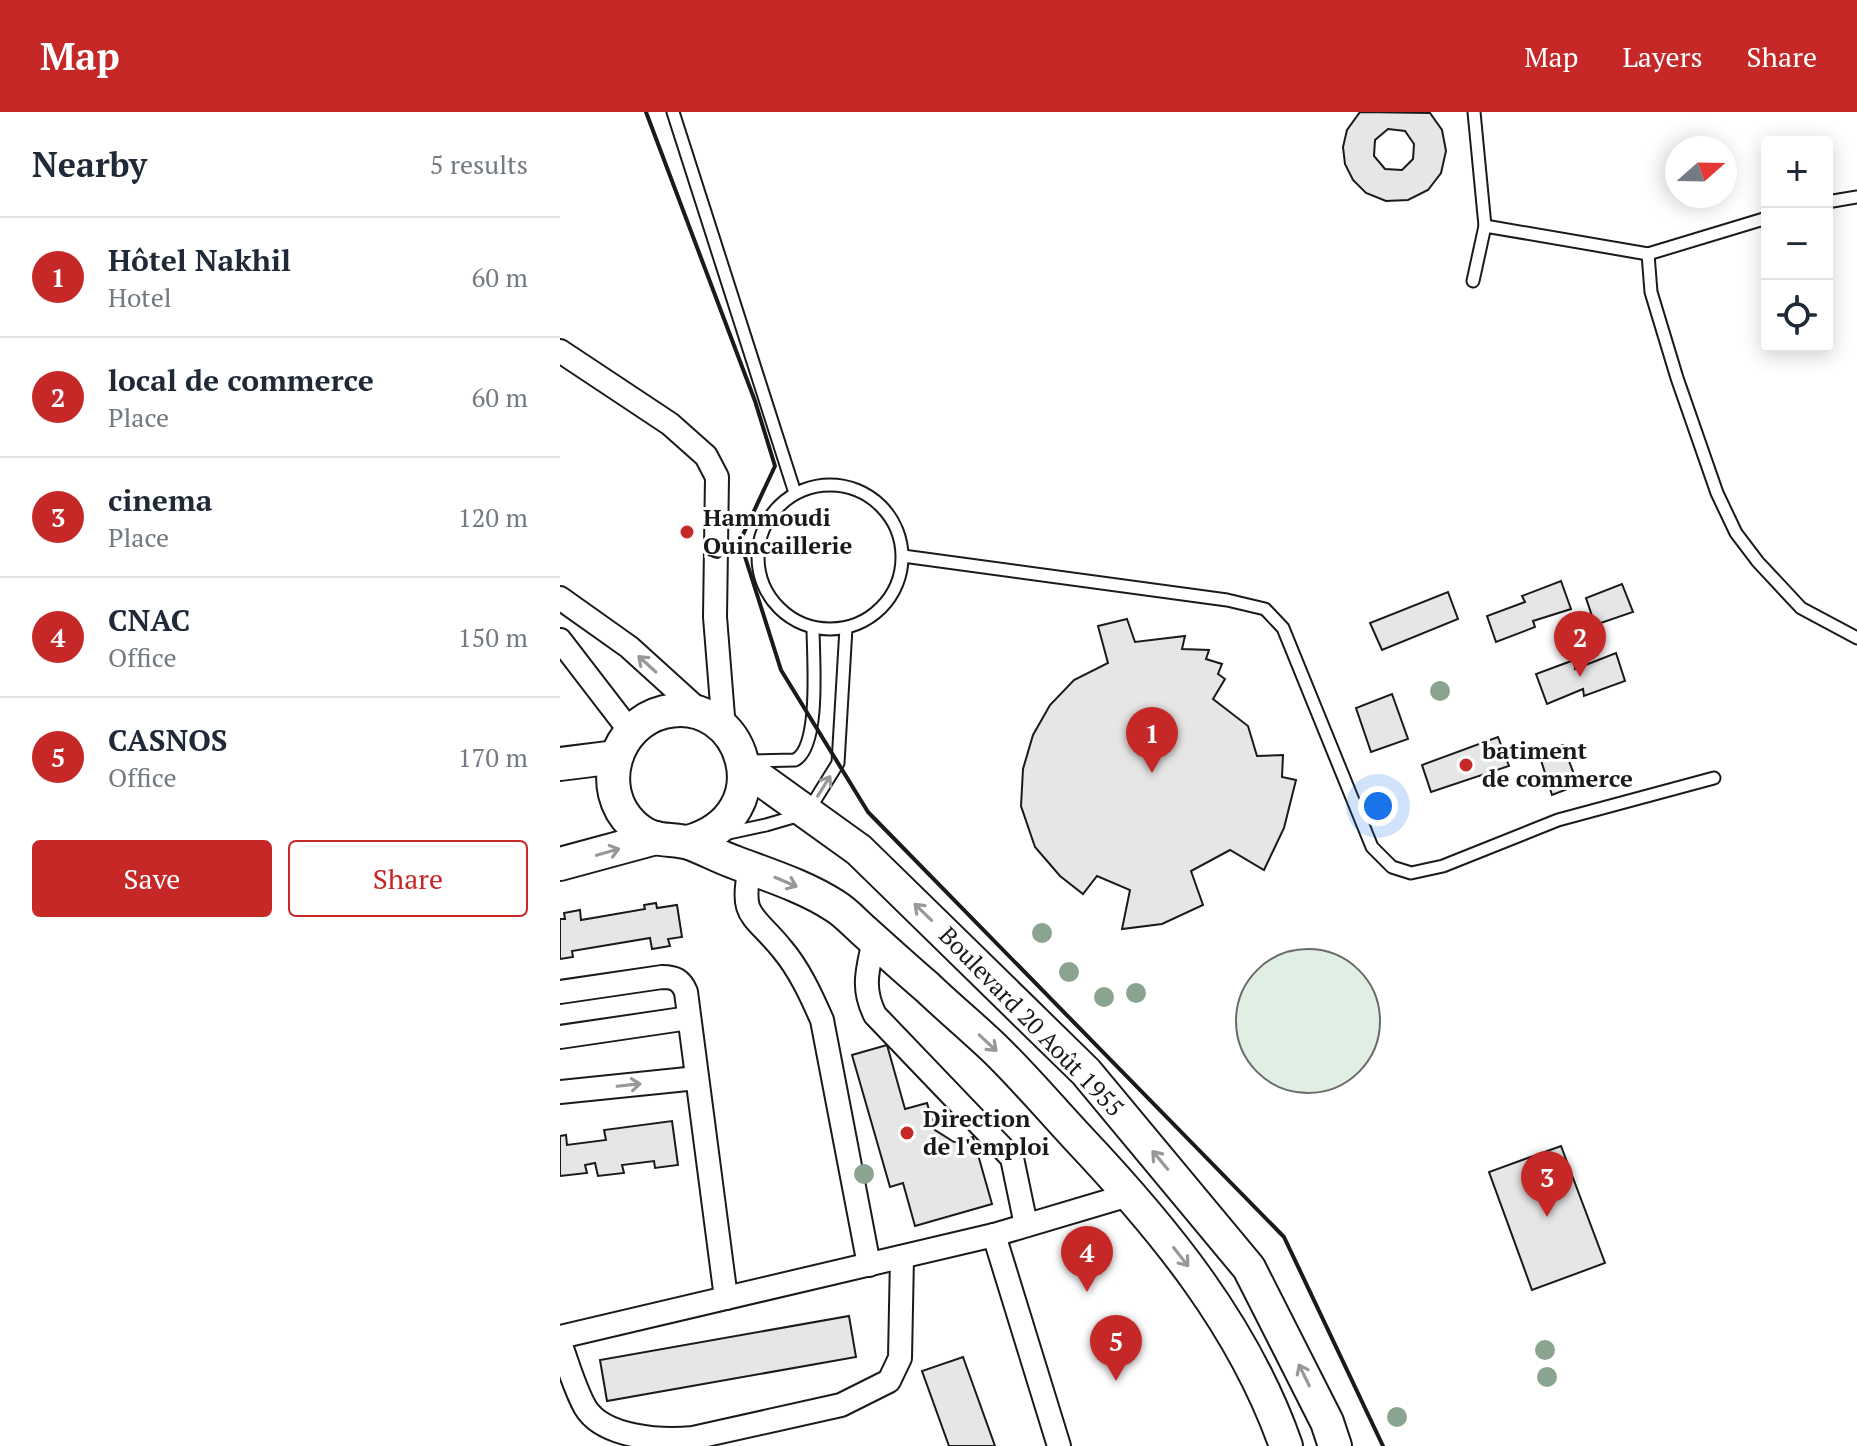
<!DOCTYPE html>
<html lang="en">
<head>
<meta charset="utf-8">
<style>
	body { margin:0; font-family:"PT Serif",serif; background:#f2f2f3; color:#1f2937 }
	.controls { position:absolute; right:24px; top:24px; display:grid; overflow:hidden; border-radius:8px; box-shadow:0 4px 20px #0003 }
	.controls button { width:72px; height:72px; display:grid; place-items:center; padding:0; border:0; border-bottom:2px solid #e0e1e3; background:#fff; color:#1f2937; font:40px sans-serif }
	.compass { position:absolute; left:1105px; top:24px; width:72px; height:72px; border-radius:50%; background:#fff; box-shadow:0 4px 20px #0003; rotate:70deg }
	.you { position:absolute; left:818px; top:694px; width:28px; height:28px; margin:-20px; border:6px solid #fff; border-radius:50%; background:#1a73e8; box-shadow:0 0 0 12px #1a73e833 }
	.badge { display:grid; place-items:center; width:52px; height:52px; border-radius:50%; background:#c62828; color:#fff; font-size:26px; font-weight:700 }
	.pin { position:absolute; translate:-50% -66px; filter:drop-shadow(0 2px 4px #0008) }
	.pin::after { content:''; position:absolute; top:42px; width:28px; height:24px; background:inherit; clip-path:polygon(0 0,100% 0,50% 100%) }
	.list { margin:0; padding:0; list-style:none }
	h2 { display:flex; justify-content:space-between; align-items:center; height:104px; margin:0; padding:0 32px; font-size:34px }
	h2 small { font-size:26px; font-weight:400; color:#747a83 }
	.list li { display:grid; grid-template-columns:52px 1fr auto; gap:24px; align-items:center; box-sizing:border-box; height:120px; padding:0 32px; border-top:2px solid #e0e1e3 }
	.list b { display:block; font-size:30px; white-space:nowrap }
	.list p { margin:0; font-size:26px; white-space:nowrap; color:#747a83 }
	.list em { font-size:26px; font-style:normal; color:#747a83 }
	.actions { display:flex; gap:16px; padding:24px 32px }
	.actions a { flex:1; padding:18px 0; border:2px solid #c62828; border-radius:8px; text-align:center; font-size:28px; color:#c62828 }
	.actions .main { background:#c62828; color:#fff }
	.icon { flex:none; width:44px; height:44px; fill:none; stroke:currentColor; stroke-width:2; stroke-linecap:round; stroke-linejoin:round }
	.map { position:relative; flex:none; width:1297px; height:1334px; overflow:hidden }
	header { display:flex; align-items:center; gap:48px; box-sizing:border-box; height:112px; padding:0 40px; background:#c62828; color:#fff }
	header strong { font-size:38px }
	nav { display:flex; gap:44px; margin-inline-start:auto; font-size:28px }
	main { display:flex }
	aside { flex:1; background:#fff }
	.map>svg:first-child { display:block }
</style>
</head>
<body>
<header>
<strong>Map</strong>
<nav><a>Map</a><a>Layers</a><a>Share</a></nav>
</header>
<main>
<aside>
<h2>Nearby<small>5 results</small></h2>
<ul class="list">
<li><span class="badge">1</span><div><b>Hôtel Nakhil</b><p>Hotel</p></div><em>60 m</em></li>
<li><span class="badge">2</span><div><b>local de commerce</b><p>Place</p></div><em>60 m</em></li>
<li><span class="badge">3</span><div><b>cinema</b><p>Place</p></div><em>120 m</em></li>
<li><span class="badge">4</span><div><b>CNAC</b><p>Office</p></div><em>150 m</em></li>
<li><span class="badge">5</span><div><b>CASNOS</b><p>Office</p></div><em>170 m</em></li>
</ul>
<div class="actions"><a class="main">Save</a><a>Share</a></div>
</aside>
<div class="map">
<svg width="1297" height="1334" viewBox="0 0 1297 1334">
	<rect width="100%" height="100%" fill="#fff"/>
	<!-- green -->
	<circle fill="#e0efe3" stroke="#6a6a6a" stroke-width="2" cx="748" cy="909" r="72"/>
	<!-- building -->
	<g fill="#e6e6e6" stroke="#1a1a1a" stroke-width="2" fill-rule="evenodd">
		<path d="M800,0L870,1L882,18L886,39L881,61L868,78L848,88L826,89L806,81L793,68L785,52L783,35L787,18ZM828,17L845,19L854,32L853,47L842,58L825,57L814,44L815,28Z"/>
		<polygon points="1001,469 1011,497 973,509 975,515 936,530 927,504 965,490 962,484"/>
		<polygon points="1062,472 1073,500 1035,513 1026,486"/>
		<polygon points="888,480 898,507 822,538 810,511"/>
		<polygon points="567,507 575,530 625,524 622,537 649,538 646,547 662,552 658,562 665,567 653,587 688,614 697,644 723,643 722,665 736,668 724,716 704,758 670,738 631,759 643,793 602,812 562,817 570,778 537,764 523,782 500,764 475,735 461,694 463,657 473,623 490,593 514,568 548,551 538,514"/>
		<polygon points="1056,541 1065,569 1024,584 1023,577 987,592 976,562 1014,548 1015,557"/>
		<polygon points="832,582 848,627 811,640 796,596"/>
		<polygon points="938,625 949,654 871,680 862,653"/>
		<polygon points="1003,633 1018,673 992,683 979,642"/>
		<polygon points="96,791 97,796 117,793 122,825 108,827 110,834 92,837 90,826 12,839 13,845 0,847 0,807 5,807 4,801 20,798 21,808 85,797 84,793"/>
		<polygon points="327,933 345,997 367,991 375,1018 394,1030 413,1025 432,1092 355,1114 343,1071 330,1075 292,943"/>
		<polygon points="112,1009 118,1053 95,1056 94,1049 62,1053 64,1061 38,1064 35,1051 25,1053 27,1061 0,1064 0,1024 6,1023 7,1033 46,1028 44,1018"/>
		<polygon points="1001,1034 1045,1151 972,1178 929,1060"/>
		<polygon points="289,1204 296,1245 47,1289 40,1248"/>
		<polygon points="403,1245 435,1334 389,1334 362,1259"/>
	</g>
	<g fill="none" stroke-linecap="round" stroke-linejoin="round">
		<!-- lane casing -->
		<g stroke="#1a1a1a" stroke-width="15">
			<g id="lane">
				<polyline points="113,0 235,381"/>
				<polyline points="1267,90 1297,85"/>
				<polyline points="925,114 1088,142 1207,106"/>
				<polyline points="1088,142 1091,180 1117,266 1157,381 1176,421 1198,450 1241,496 1297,526"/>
				<polyline points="913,169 925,114 914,0"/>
				<circle cx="270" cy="445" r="72"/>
				<polyline points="343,444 667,488 705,497 723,516 812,735 832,755 851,761 883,754 998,708 1154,666"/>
				<path d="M186,649L235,648C261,635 253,543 253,516"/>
				<polyline points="164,722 206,713 247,701 278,651 286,516"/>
			</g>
		</g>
		<!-- street casing -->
		<g stroke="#1a1a1a" stroke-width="26">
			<g id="street">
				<polyline points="0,239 110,312 146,344 157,365 155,505 164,617"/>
				<polyline points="0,486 69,535 144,603"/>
				<polyline points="0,528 70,619"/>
				<path d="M190,756C179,806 194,802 222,837C239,857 251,883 262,908L309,1153"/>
				<path d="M314,828C308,857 301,875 315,903L452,1046L466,1113"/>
				<path d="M0,880L102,865C115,865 121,868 126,880L166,1186"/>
				<polyline points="0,925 129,906"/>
				<polyline points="0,980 137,966"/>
				<polyline points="434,1123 499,1334"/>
				<polyline points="0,1225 434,1123 572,1082"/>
				<path d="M0,1231C8,1252 14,1275 25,1295C43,1326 102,1329 133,1326L281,1293L329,1269L340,1246L342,1145"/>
			</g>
		</g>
		<!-- secondary casing -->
		<g stroke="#1a1a1a" stroke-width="36">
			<g id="secondary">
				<polyline points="0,652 56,645"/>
				<polyline points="185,656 299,738 526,960 689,1156 767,1310 775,1334"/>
				<path d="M128,730C224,703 183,581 104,600C55,612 35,677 73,713C96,734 110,724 132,732C147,738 160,745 174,750C208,763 244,774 275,794C285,800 295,811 304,819C325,838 346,857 367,875C389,896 412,915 434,936C463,964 490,996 518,1026C604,1117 684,1214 726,1334"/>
				<polyline points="0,752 96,726"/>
			</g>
		</g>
		<!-- lane -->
		<use href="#lane" stroke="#fff" stroke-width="11"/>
		<!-- street -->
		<use href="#street" stroke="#fff" stroke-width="22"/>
		<!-- secondary -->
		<use href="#secondary" stroke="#fff" stroke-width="32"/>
		<!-- wall -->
		<polyline stroke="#1a1a1a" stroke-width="4" points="86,0 195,289 215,354 180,429 221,558 308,700 724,1125 823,1334"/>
	</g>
	<!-- trees -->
	<g fill="#8aa48f">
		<circle cx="880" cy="579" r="10"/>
		<circle cx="482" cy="821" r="10"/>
		<circle cx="509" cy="860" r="10"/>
		<circle cx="576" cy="881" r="10"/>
		<circle cx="544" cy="885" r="10"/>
		<circle cx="304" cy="1062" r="10"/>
		<circle cx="985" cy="1238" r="10"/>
		<circle cx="987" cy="1265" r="10"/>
		<circle cx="837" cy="1305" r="10"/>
	</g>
	<!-- one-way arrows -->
	<defs><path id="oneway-shaft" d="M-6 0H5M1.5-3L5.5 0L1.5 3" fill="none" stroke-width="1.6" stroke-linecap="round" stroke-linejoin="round" transform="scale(2)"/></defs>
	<g stroke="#989898">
		<use href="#oneway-shaft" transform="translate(87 552) rotate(-138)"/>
		<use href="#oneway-shaft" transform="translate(264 674) rotate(-58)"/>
		<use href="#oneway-shaft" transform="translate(48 740) rotate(-16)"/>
		<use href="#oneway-shaft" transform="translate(226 770) rotate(23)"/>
		<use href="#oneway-shaft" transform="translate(363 800) rotate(-136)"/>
		<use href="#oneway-shaft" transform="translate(428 931) rotate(43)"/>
		<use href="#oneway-shaft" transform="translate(69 973) rotate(-6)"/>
		<use href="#oneway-shaft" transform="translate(600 1048) rotate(-130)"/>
		<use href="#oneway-shaft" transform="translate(621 1145) rotate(52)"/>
		<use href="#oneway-shaft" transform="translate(744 1263) rotate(-116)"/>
	</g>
	<!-- markers -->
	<g fill="#c62828" stroke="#fff" stroke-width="3">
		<circle cx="127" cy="420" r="8"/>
		<circle cx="906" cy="653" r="8"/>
		<circle cx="347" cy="1021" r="8"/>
	</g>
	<g text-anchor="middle" stroke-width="6" stroke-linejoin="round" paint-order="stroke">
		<!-- poi labels -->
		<g font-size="24" font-weight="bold" fill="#1a1a1a" stroke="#fff" text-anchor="start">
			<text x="143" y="414">Hammoudi<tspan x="143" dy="28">Quincaillerie</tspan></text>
			<text x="922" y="647">batiment<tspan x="922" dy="28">de commerce</tspan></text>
			<text x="363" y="1015">Direction<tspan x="363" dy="28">de l'emploi</tspan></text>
		</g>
		<!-- street labels -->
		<g font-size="24" fill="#1a1a1a" stroke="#fff">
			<text transform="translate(471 910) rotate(46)" y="8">Boulevard 20 Août 1955</text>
		</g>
	</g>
</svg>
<div class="controls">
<button>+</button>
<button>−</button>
<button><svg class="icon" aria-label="locate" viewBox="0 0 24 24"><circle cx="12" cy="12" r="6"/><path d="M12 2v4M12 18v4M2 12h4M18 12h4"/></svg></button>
</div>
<svg class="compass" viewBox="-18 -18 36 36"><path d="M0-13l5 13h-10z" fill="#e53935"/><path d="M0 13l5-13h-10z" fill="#747a83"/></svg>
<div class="you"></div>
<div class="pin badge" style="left:592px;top:661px">1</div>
<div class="pin badge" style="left:1020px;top:565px">2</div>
<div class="pin badge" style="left:987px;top:1105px">3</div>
<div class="pin badge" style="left:527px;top:1180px">4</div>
<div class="pin badge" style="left:556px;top:1269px">5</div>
</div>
</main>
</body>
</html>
